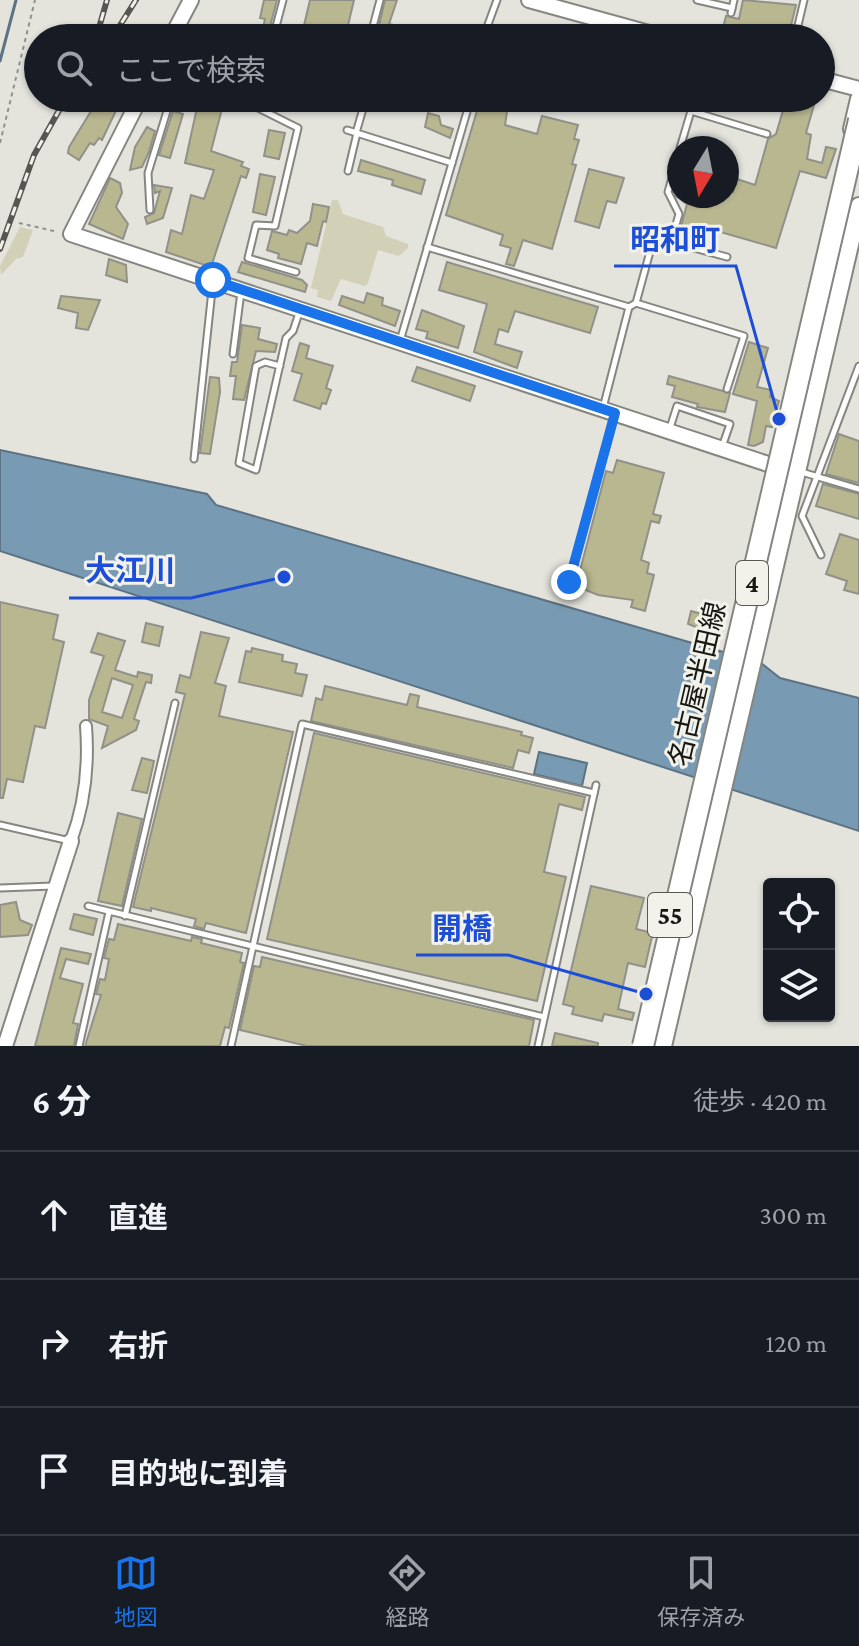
<!DOCTYPE html>
<html lang="ja">
<head>
<meta charset="utf-8">
<style>
	body { margin:0; font-family:"Crimson Pro","Noto Sans JP",serif; background:#242831; color:#f1f3f6 }
	.controls { position:absolute; right:24px; bottom:24px; display:grid; overflow:hidden; border-radius:8px; box-shadow:0 2px 6px #0004 }
	.controls button { width:72px; height:72px; display:grid; place-items:center; padding:0; border:0; border-bottom:2px solid #363941; background:#171b24; color:#f1f3f6; font:40px sans-serif }
	.compass { position:absolute; left:667px; top:136px; width:72px; height:72px; border-radius:50%; background:#171b24; box-shadow:0 2px 6px #0004; rotate:190deg }
	.stop { position:absolute; width:24px; height:24px; margin:-18px; border:6px solid #1a73e8; border-radius:50%; background:#fff }
	.stop.end { background:#1a73e8; border-color:#fff; box-shadow:0 2px 8px #0008 }
	.list { margin:0; padding:0; list-style:none }
	h2 { display:flex; justify-content:space-between; align-items:center; height:104px; margin:0; padding:0 32px; font-size:34px }
	h2 small { font-size:26px; font-weight:400; color:#9ea1a6 }
	.list li { display:grid; grid-template-columns:52px 1fr auto; gap:24px; align-items:center; box-sizing:border-box; height:128px; padding:0 32px; border-top:2px solid #363941 }
	.list b { display:block; font-size:30px; white-space:nowrap }
	.list em { font-size:26px; font-style:normal; color:#9ea1a6 }
	.icon { flex:none; width:44px; height:44px; fill:none; stroke:currentColor; stroke-width:2; stroke-linecap:round; stroke-linejoin:round }
	.map { position:relative; flex:none; width:859px; height:1046px; overflow:hidden }
	.search { position:absolute; background:#171b24; box-shadow:0 2px 6px #0004; left:24px; right:24px; top:24px; height:88px; display:flex; align-items:center; gap:20px; box-sizing:border-box; padding:0 28px; border-radius:44px; color:#9ea1a6; font-size:30px }
	.sheet { height:488px; background:#171b24 }
	nav { display:flex; justify-content:space-around; align-items:center; box-sizing:border-box; height:112px; border-top:2px solid #363941; background:#171b24; font-size:22px; color:#9ea1a6 }
	nav a { display:grid; justify-items:center; gap:4px }
	nav .on { color:#1a73e8 }
	.map>svg:first-child { display:block }
</style>
</head>
<body>
<div class="map">
<svg width="859" height="1046" viewBox="0 0 859 1046">
	<rect width="100%" height="100%" fill="#e4e4dd"/>
	<!-- green -->
	<g fill="#d2d1b7">
		<polygon points="332,200 338,200 343,214 383,227 386,236 408,244 408,248 399,256 378,250 368,283 365,286 341,279 331,301 317,297 318,290 311,288"/>
		<polygon points="20,227 33,230 23,257 16,259 1,275 0,266"/>
	</g>
	<!-- water -->
	<g fill="#799ab3" stroke="#5c7383" stroke-width="2">
		<polygon points="0,450 207,494 216,505 713,649 761,663 780,678 859,698 859,831 0,551"/>
		<polygon points="539,752 587,763 582,786 534,774"/>
	</g>
	<g fill="none" stroke-linecap="round" stroke-linejoin="round">
		<!-- stream -->
		<polyline stroke="#5c7383" stroke-width="3" points="0,61 16,0"/>
	</g>
	<!-- building -->
	<g fill="#b8b790" stroke="#91918a" stroke-width="2" fill-rule="evenodd">
		<polygon points="264,0 277,0 268,34 262,33 265,19 260,18"/>
		<polygon points="310,0 354,0 345,38 301,38"/>
		<polygon points="385,0 397,0 389,24 393,25 389,38 376,38"/>
		<polygon points="743,0 796,5 788,38 746,30 744,38 722,32 726,16 739,19"/>
		<polygon points="99,98 122,98 102,140 99,138 94,145 90,143 79,160 68,153 69,147"/>
		<polygon points="199,98 224,101 211,151 243,162 241,166 249,169 246,178 241,176 211,267 166,252 171,230 182,234 191,195 204,199 214,170 185,163"/>
		<polygon points="795,98 816,98 806,133 811,135 807,159 822,163 826,147 836,149 826,178 800,171 776,248 696,225 690,241 678,238 687,204 676,196 727,196 727,190 733,192 737,179 755,185 768,139 776,134 784,107 792,109"/>
		<polygon points="488,100 508,105 505,125 537,134 542,116 578,125 574,139 579,140 572,164 576,165 552,249 523,240 514,266 506,264 511,248 500,245 503,235 446,215 479,104 487,104"/>
		<polygon points="173,111 183,114 170,158 159,155"/>
		<polygon points="428,113 439,116 441,125 453,129 450,138 425,127"/>
		<polygon points="147,127 155,131 149,152 142,167 130,170 135,147"/>
		<polygon points="269,130 285,133 279,159 264,156"/>
		<polygon points="361,160 425,180 421,194 392,185 393,180 358,171"/>
		<polygon points="589,169 624,178 616,203 607,201 599,228 575,221"/>
		<polygon points="260,174 275,177 266,215 253,212"/>
		<polygon points="110,178 120,183 122,193 116,207 128,224 123,239 89,224"/>
		<polygon points="154,185 172,188 163,218 147,224 145,217 154,213 160,191 155,193"/>
		<polygon points="313,204 329,207 326,222 323,221 317,246 307,243 301,264 278,258 279,254 267,250 272,231 287,235 289,230 297,233 310,221"/>
		<polygon points="109,259 126,265 127,282 106,275"/>
		<polygon points="242,262 302,280 307,285 305,292 238,272"/>
		<polygon points="447,262 598,307 590,333 515,311 508,332 499,329 495,344 522,352 517,368 474,352 487,304 439,290"/>
		<polygon points="367,293 383,298 382,305 400,311 395,326 339,305 342,296 364,303"/>
		<polygon points="61,296 100,300 88,330 76,328 78,313 58,308"/>
		<polygon points="422,310 464,326 458,348 426,338 428,332 416,329"/>
		<polygon points="242,325 260,328 258,339 277,344 275,352 256,351 244,400 233,399 236,376 230,376 232,362 237,362"/>
		<polygon points="749,342 768,348 757,387 771,390 770,397 779,401 772,427 766,426 763,442 754,446 748,445 757,401 733,394"/>
		<polygon points="300,343 309,346 306,358 333,366 326,388 331,390 326,404 322,403 320,409 294,400 302,374 292,371"/>
		<polygon points="417,367 475,386 470,401 412,381"/>
		<polygon points="669,376 730,393 725,412 697,407 698,404 672,397 675,386 667,384"/>
		<polygon points="210,377 219,378 220,392 210,454 200,453"/>
		<polygon points="839,434 859,441 859,483 826,474"/>
		<polygon points="617,460 664,473 653,514 661,516 659,523 651,521 641,560 649,563 647,573 654,575 645,611 631,607 633,600 598,595 576,586 606,471 613,473"/>
		<polygon points="823,484 859,494 859,519 816,506"/>
		<polygon points="840,534 859,540 859,594 844,590 847,581 826,574"/>
		<polygon points="0,602 58,615 53,639 64,642 45,728 35,726 23,782 7,779 3,798 0,798"/>
		<polygon points="691,611 705,615 703,620 722,625 719,636 688,624"/>
		<polygon points="146,623 163,627 159,646 142,642"/>
		<polygon points="201,632 229,638 215,683 226,686 219,716 293,732 246,933 206,923 204,929 194,926 196,919 151,908 151,911 133,907 185,694 176,692 180,675 190,678"/>
		<path d="M98,633L125,641L115,670L137,677L138,672L152,675L151,683L146,682L134,719L139,721L136,730L102,748L108,726L89,719V700L104,656L91,652ZM112,678L133,685L122,718L102,712Z"/>
		<polygon points="252,648 283,655 282,661 297,664 295,673 307,675 302,696 239,682 246,651 251,652"/>
		<polygon points="325,686 407,705 410,694 419,696 417,707 522,732 521,735 533,738 529,753 518,750 513,768 311,721 316,698 322,700"/>
		<polygon points="314,733 585,797 582,810 559,804 544,872 566,877 537,1001 267,939"/>
		<polygon points="142,758 154,761 147,793 132,790"/>
		<polygon points="118,813 142,819 122,906 98,901"/>
		<polygon points="591,886 644,898 636,929 653,933 650,945 645,967 628,963 618,1009 634,1013 632,1020 604,1014 602,1021 572,1014 574,1007 563,1004"/>
		<polygon points="16,902 20,920 32,925 28,935 0,937 0,905"/>
		<polygon points="74,914 97,919 93,935 70,929"/>
		<polygon points="118,924 191,941 192,937 202,939 201,943 242,953 240,962 244,963 229,1028 225,1027 220,1046 85,1046 101,995 96,994 100,979 105,980 109,959 104,958 109,939 114,940"/>
		<polygon points="61,948 91,954 88,964 66,959 60,978 83,984 73,1023 78,1024 74,1046 35,1046"/>
		<polygon points="262,957 534,1020 529,1046 307,1046 240,1030 254,966 260,967"/>
		<polygon points="555,1033 598,1043 598,1046 552,1046"/>
	</g>
	<g fill="none" stroke-linecap="round" stroke-linejoin="round">
		<!-- service casing -->
		<g stroke="#868680" stroke-width="9">
			<g id="service">
				<polyline points="697,0 732,8"/>
				<polyline points="731,13 734,0"/>
				<polyline points="273,38 283,0"/>
				<polyline points="370,38 380,0"/>
				<polyline points="483,38 497,0"/>
				<polyline points="795,38 804,0"/>
				<polyline points="238,98 298,128 275,226 256,225 248,258 296,272"/>
				<polyline points="691,111 767,134"/>
				<polyline points="347,130 452,163"/>
				<polyline points="356,133 366,98"/>
				<polyline points="680,148 691,111 700,98"/>
				<polyline points="348,171 357,133"/>
				<polyline points="150,210 148,173 171,98"/>
				<polyline points="671,242 679,214 668,192 679,153"/>
				<polyline points="427,247 629,307 603,408"/>
				<polyline points="636,303 744,336 727,389"/>
				<polyline points="629,307 636,303 654,237 727,257"/>
				<polyline points="400,341 471,98"/>
				<polyline points="233,354 241,292"/>
				<polyline points="280,366 265,362 256,366 239,463 256,470 286,338 293,331 300,310"/>
				<polyline points="669,431 677,406 730,424 722,447"/>
				<polyline points="194,459 213,281"/>
				<polyline points="798,471 859,489"/>
				<polyline points="821,555 802,516 859,366"/>
				<polyline points="569,582 614,417"/>
				<polyline points="0,825 70,841"/>
				<polyline points="0,888 53,886"/>
				<polyline points="88,906 544,1017"/>
				<polyline points="125,916 175,703"/>
				<polyline points="79,1046 109,912"/>
				<polyline points="231,1046 302,724 594,793"/>
				<polyline points="538,1046 596,785"/>
			</g>
		</g>
		<!-- minor casing -->
		<g stroke="#868680" stroke-width="14">
			<path id="minor" d="M71,841C85,804 89,766 86,726"/>
		</g>
		<!-- tertiary casing -->
		<g stroke="#868680" stroke-width="18">
			<g id="tertiary">
				<polyline points="529,0 667,38"/>
				<polyline points="171,38 191,0"/>
				<polyline points="821,79 859,89"/>
				<polyline points="140,98 71,234 774,466"/>
				<polyline points="5,1046 71,841"/>
			</g>
		</g>
		<!-- primary casing -->
		<g stroke="#868680" stroke-width="20">
			<g id="primary">
				<polyline points="852,129 859,99"/>
				<polyline points="663,1046 859,206"/>
			</g>
		</g>
		<!-- path -->
		<g stroke="#91918c" stroke-width="2" stroke-dasharray="4 4" stroke-linecap="butt">
			<polyline points="0,143 35,0"/>
			<polyline points="19,223 58,232"/>
		</g>
		<!-- service -->
		<use href="#service" stroke="#fff" stroke-width="5"/>
		<!-- minor -->
		<use href="#minor" stroke="#fff" stroke-width="10"/>
		<!-- tertiary -->
		<use href="#tertiary" stroke="#fff" stroke-width="14"/>
		<!-- primary -->
		<use href="#primary" stroke="#fff" stroke-width="16"/>
		<!-- rail casing -->
		<g stroke="#575752" stroke-width="6">
			<g id="rail">
				<polyline points="96,38 107,0"/>
				<polyline points="112,38 136,0"/>
				<polyline points="0,249 34,155 66,98"/>
			</g>
		</g>
		<!-- rail -->
		<use href="#rail" stroke="#f2f2ea" stroke-width="3" stroke-dasharray="9" stroke-linecap="butt"/>
		<!-- motorway-bridge casing -->
		<g stroke="#868680" stroke-width="24" stroke-linecap="butt">
			<polyline id="motorway-bridge" points="643,1046 859,120"/>
		</g>
		<!-- motorway-bridge -->
		<use href="#motorway-bridge" stroke="#fff" stroke-width="20"/>
	</g>
	<g fill="none" stroke-linecap="round" stroke-linejoin="round">
		<!-- route -->
		<polyline stroke="#1a73e8" stroke-width="10" points="213,280 615,413 569,582"/>
	</g>
	<g text-anchor="middle" stroke-width="6" stroke-linejoin="round" paint-order="stroke">
		<!-- shield labels -->
		<g fill="#f2f2ea" stroke="#595954" stroke-width="2">
			<rect x="736" y="561" width="32" height="44" rx="6"/>
			<rect x="648" y="893" width="44" height="44" rx="6"/>
		</g>
		<g font-size="26" font-weight="bold" fill="#171714">
			<text x="752" y="592">4</text>
			<text x="670" y="924">55</text>
		</g>
		<!-- street labels -->
		<g font-size="28" fill="#171714" stroke="#f2f2ea">
			<text transform="translate(697 684) rotate(-77)" y="10">名古屋半田線</text>
		</g>
	</g>
	<!-- callouts -->
	<path fill="none" stroke="#1d4ed8" stroke-width="3" d="M779 419L736 266H614M284 577L191 598H69M646 994L508 955H416"/>
	<g fill="#1d4ed8" stroke="#f2f2ea" stroke-width="3">
		<circle cx="779" cy="419" r="8"/>
		<circle cx="284" cy="577" r="8"/>
		<circle cx="646" cy="994" r="8"/>
	</g>
	<g font-size="30" text-anchor="middle" font-weight="bold" fill="#1d4ed8" stroke="#f2f2ea" stroke-width="6" stroke-linejoin="round" paint-order="stroke">
		<text x="675" y="250">昭和町</text>
		<text x="130" y="581">大江川</text>
		<text x="462" y="939">開橋</text>
	</g>
</svg>
<div class="controls">
<button><svg class="icon" aria-label="locate" viewBox="0 0 24 24"><circle cx="12" cy="12" r="6"/><path d="M12 2v4M12 18v4M2 12h4M18 12h4"/></svg></button>
<button><svg class="icon" aria-label="layers" viewBox="0 0 24 24"><path d="M12 4l9 5-9 5-9-5zM3 14l9 5 9-5"/></svg></button>
</div>
<svg class="compass" viewBox="-18 -18 36 36"><path d="M0-13l5 13h-10z" fill="#e53935"/><path d="M0 13l5-13h-10z" fill="#9ea1a6"/></svg>
<div class="stop" style="left:213px;top:280px"></div>
<div class="stop end" style="left:569px;top:582px"></div>
<div class="search"><svg class="icon" aria-label="search" viewBox="0 0 24 24"><circle cx="10" cy="10" r="6"/><path d="M15 15l6 6"/></svg>ここで検索</div>
</div>
<section class="sheet">
<h2>6 分<small>徒歩 · 420 m</small></h2>
<ul class="list">
<li><svg class="icon" aria-label="ahead" viewBox="0 0 24 24"><path d="M12 20V5M6 11l6-6 6 6"/></svg><div><b>直進</b></div><em>300 m</em></li>
<li><svg class="icon" aria-label="right" viewBox="0 0 24 24"><path d="M7 20v-9h11M14 6l5 5-5 5"/></svg><div><b>右折</b></div><em>120 m</em></li>
<li><svg class="icon" aria-label="arrive" viewBox="0 0 24 24"><path d="M6 21V4h12l-3 4 3 4H6"/></svg><div><b>目的地に到着</b></div></li>
</ul>
</section>
<nav>
<a class="on"><svg class="icon" aria-label="map" viewBox="0 0 24 24"><path d="M3 6l6-2 6 2 6-2v14l-6 2-6-2-6 2zM9 4v14M15 6v14"/></svg>地図</a>
<a><svg class="icon" aria-label="directions" viewBox="0 0 24 24"><path d="M12 3l9 9-9 9-9-9zM9 14v-3h6M13 9l2 2-2 2"/></svg>経路</a>
<a><svg class="icon" aria-label="saved" viewBox="0 0 24 24"><path d="M7 4h10v16l-5-4-5 4z"/></svg>保存済み</a>
</nav>
</body>
</html>
